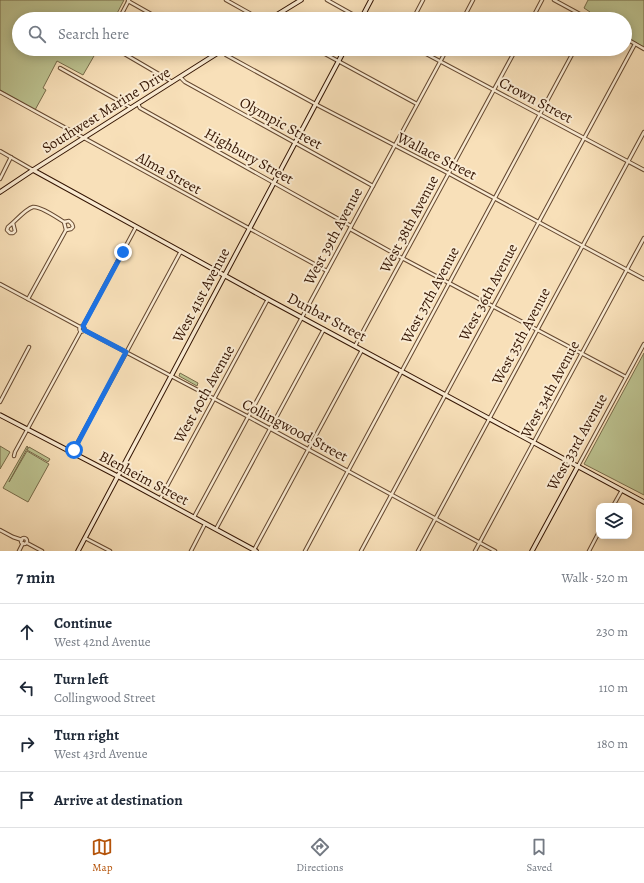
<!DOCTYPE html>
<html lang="en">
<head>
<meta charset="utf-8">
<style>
	body { margin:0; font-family:Alegreya,serif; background:#f2f2f3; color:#1f2937 }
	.controls { position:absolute; right:12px; bottom:12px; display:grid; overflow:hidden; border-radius:8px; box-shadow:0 2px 10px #0003 }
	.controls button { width:36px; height:36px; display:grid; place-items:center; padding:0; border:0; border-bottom:1px solid #e0e1e3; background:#fff; color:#1f2937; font:20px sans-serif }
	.stop { position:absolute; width:12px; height:12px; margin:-9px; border:3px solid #1a73e8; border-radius:50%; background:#fff }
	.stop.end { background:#1a73e8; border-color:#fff; box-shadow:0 1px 4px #0008 }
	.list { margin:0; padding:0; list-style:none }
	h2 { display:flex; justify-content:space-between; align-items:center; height:52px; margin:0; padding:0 16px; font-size:17px }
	h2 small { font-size:13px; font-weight:400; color:#747a83 }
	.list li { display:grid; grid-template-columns:26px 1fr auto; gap:12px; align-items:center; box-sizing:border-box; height:56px; padding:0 16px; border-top:1px solid #e0e1e3 }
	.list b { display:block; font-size:15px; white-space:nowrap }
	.list p { margin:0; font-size:13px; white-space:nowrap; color:#747a83 }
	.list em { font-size:13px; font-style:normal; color:#747a83 }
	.icon { flex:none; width:22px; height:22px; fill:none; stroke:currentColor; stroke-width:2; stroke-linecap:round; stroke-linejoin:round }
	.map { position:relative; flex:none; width:644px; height:551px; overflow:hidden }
	.search { position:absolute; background:#fff; box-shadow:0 2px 10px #0003; left:12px; right:12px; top:12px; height:44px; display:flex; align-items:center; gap:10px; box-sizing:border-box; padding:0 14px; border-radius:22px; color:#747a83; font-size:15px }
	.sheet { height:276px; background:#fff }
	nav { display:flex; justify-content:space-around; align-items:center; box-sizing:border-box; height:56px; border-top:1px solid #e0e1e3; background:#fff; font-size:11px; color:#747a83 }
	nav a { display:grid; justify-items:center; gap:2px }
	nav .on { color:#b45309 }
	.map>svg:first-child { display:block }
</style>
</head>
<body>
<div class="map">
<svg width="644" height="551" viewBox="0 0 644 551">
	<rect width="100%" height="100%" fill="#f8e0b9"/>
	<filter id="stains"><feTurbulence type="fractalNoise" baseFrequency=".005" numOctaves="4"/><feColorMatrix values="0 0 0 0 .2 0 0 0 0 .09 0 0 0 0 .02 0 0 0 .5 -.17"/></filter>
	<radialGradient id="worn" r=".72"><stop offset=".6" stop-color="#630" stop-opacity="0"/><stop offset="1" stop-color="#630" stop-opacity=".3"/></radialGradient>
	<!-- green -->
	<g fill="#bcc290" stroke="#786c4a">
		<polygon points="0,0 124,0 114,19 19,19 19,49 98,49 83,75 57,61 43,88 46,90 35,110 0,90"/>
		<polygon points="588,0 644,0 644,47 625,37 625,19 593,19 590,16 590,15 594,14 594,13 591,14 590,12 584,8"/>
		<polygon points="644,353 644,495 584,464"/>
		<polygon points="180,373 198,383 197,386 179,376"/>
		<polygon points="0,446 10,452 0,469"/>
		<polygon points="27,446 28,447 9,482 27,451 49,464 28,502 3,488"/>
		<polygon points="29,447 50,459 48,462 27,450"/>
	</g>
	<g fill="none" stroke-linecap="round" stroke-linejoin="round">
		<!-- street casing -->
		<g stroke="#654830" stroke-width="4.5">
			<g id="street">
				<polyline points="226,0 260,19"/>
				<polyline points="327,0 361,19"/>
				<polyline points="554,0 589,19"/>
				<polyline points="128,1 160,19"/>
				<polyline points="119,19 129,0"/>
				<polyline points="413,19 423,0"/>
				<polyline points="463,19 473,0"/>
				<polyline points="532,19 542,0"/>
				<polyline points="625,38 644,49"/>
				<polyline points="116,49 169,80 172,82"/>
				<polyline points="221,49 226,55 319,106 444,171 644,279"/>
				<polyline points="316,49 417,104"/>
				<polyline points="417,49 644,170"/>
				<polyline points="60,68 128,106 131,108"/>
				<polyline points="180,77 185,82 373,186"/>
				<polyline points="0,92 327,271"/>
				<polyline points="138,104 140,108 351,226"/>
				<polyline points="0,151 33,170"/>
				<polyline points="0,179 11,157"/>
				<polyline points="64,222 69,221 72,224 73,227 71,229 66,230"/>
				<path d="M13,223L15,231L13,233H10L7,230L8,227C15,222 25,209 33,207C40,206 58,218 64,222L66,230L28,299"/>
				<polyline points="350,229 402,258 626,377"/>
				<polyline points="0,284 80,327"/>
				<polyline points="83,326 136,227"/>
				<circle cx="82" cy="329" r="2.5"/>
				<polyline points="84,330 245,415 495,551"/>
				<polyline points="355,346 516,49"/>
				<polyline points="0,402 29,347"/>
				<polyline points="72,453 181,251"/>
				<polyline points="14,456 15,452 81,331"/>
				<polyline points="578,466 644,344"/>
				<polyline points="160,499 268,299"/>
				<polyline points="613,506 622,490"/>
				<polyline points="194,517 447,49"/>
				<polyline points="216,529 324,329"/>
				<polyline points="0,530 13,537 22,540"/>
				<polyline points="85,538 110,551"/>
				<circle cx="24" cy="541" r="3"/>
				<polyline points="27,543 42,551"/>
				<polyline points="254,550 362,350"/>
				<polyline points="19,551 23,543"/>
				<polyline points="191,551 205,524"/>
				<polyline points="305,551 575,49"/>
				<polyline points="361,551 635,44"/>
				<polyline points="418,551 644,132"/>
				<polyline points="475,551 644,238"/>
				<polyline points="589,551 599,532"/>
			</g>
		</g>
		<!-- secondary casing -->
		<g stroke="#341503" stroke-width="5.5">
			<g id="secondary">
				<polyline points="270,19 301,0"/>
				<polyline points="361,19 371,0"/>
				<polyline points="33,170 271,301 644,502"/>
				<polyline points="0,192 33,170 224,49"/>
				<polyline points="0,415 123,479 256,551"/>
				<polyline points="78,551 345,49"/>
				<polyline points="532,551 578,466"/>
			</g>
		</g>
		<!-- street -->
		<use href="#street" stroke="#faebd2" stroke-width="2.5"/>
		<!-- secondary -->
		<use href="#secondary" stroke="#faebd2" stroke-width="3.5"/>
	</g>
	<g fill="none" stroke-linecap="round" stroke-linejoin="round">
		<!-- route -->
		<polyline stroke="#1a73e8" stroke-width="5" points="74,450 126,352 84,330 84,328 83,326 123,252"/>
	</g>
	<g text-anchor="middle" stroke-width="4" stroke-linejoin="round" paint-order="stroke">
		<!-- street labels -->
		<g font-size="15" fill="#341503" stroke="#faebd2">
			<text transform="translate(536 100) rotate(28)" y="5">Crown Street</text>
			<text transform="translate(106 110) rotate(-32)" y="5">Southwest Marine Drive</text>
			<text transform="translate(281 123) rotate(29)" y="5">Olympic Street</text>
			<text transform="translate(249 156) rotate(29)" y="5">Highbury Street</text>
			<text transform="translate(437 156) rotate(27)" y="5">Wallace Street</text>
			<text transform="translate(169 173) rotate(29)" y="5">Alma Street</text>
			<text transform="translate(409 224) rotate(-62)" y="5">West 38th Avenue</text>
			<text transform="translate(333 236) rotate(-62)" y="5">West 39th Avenue</text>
			<text transform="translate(488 292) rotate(-62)" y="5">West 36th Avenue</text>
			<text transform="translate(201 295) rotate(-62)" y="5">West 41st Avenue</text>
			<text transform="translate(430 295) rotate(-62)" y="5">West 37th Avenue</text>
			<text transform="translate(327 317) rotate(28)" y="5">Dunbar Street</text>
			<text transform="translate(521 336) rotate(-62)" y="5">West 35th Avenue</text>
			<text transform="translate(550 389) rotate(-62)" y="5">West 34th Avenue</text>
			<text transform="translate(204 394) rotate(-61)" y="5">West 40th Avenue</text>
			<text transform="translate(295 430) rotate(28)" y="5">Collingwood Street</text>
			<text transform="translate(577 442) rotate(-61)" y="5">West 33rd Avenue</text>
			<text transform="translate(144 478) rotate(28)" y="5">Blenheim Street</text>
		</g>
	</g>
	<rect width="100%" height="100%" filter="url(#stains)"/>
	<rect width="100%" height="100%" fill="url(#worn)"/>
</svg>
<div class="controls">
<button><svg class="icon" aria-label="layers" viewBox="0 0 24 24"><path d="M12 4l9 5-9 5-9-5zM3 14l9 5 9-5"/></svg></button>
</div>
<div class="stop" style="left:74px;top:450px"></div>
<div class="stop end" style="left:123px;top:252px"></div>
<div class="search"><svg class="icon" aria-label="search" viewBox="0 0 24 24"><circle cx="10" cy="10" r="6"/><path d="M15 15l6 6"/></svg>Search here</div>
</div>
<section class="sheet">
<h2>7 min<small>Walk · 520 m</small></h2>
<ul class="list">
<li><svg class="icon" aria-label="ahead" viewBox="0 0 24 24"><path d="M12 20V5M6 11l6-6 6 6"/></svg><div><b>Continue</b><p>West 42nd Avenue</p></div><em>230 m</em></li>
<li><svg class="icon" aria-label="left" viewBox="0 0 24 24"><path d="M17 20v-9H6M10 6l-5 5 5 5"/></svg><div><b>Turn left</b><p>Collingwood Street</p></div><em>110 m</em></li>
<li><svg class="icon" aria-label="right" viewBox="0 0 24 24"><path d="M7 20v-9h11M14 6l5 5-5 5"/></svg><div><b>Turn right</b><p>West 43rd Avenue</p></div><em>180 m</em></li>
<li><svg class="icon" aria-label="arrive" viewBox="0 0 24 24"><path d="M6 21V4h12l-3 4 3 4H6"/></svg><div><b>Arrive at destination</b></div></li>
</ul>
</section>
<nav>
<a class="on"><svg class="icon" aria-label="map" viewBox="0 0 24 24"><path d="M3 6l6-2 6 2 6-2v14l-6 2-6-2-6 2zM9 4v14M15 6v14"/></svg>Map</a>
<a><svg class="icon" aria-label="directions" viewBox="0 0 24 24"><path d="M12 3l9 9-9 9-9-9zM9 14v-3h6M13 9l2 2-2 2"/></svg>Directions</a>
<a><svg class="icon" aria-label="saved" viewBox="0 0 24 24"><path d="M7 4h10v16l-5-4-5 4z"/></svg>Saved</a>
</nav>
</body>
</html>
